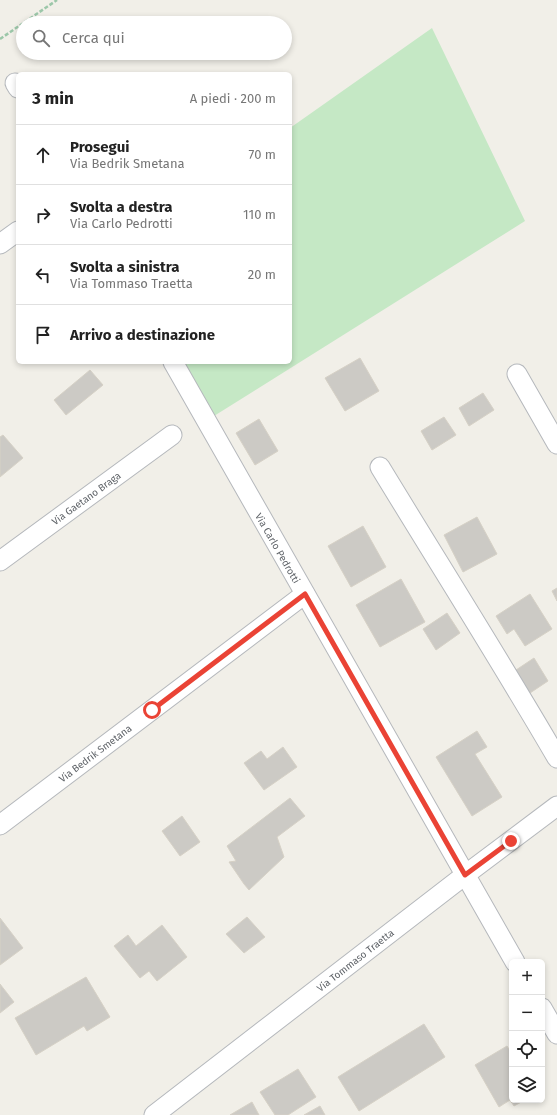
<!DOCTYPE html>
<html lang="it">
<head>
<meta charset="utf-8">
<style>
	body { margin:0; font-family:"Fira Sans",sans-serif; background:#f6f6f6; color:#222 }
	.controls { position:absolute; right:12px; bottom:12px; display:grid; overflow:hidden; border-radius:6px; box-shadow:0 2px 6px #0003 }
	.controls button { width:36px; height:36px; display:grid; place-items:center; padding:0; border:0; border-bottom:1px solid #e0e0e0; background:#fff; color:#222; font:20px sans-serif }
	.stop { position:absolute; width:12px; height:12px; margin:-9px; border:3px solid #ea4335; border-radius:50%; background:#fff }
	.stop.end { background:#ea4335; border-color:#fff; box-shadow:0 1px 4px #0008 }
	.list { margin:0; padding:0; list-style:none }
	h2 { display:flex; justify-content:space-between; align-items:center; height:52px; margin:0; padding:0 16px; font-size:17px }
	h2 small { font-size:13px; font-weight:400; color:#767676 }
	.list li { display:grid; grid-template-columns:26px 1fr auto; gap:12px; align-items:center; box-sizing:border-box; height:60px; padding:0 16px; border-top:1px solid #e0e0e0 }
	.list b { display:block; font-size:15px; white-space:nowrap }
	.list p { margin:0; font-size:13px; white-space:nowrap; color:#767676 }
	.list em { font-size:13px; font-style:normal; color:#767676 }
	.icon { flex:none; width:22px; height:22px; fill:none; stroke:currentColor; stroke-width:2; stroke-linecap:round; stroke-linejoin:round }
	.map { position:relative; flex:none; width:557px; height:1115px; overflow:hidden }
	.search { position:absolute; background:#fff; box-shadow:0 2px 6px #0003; left:16px; top:16px; width:276px; height:44px; display:flex; align-items:center; gap:10px; box-sizing:border-box; padding:0 14px; border-radius:22px; color:#767676; font-size:15px }
	.panel { position:absolute; background:#fff; box-shadow:0 2px 6px #0003; left:16px; top:72px; width:276px; height:292px; border-radius:6px }
	.map>svg:first-child { display:block }
</style>
</head>
<body>
<div class="map">
<svg width="557" height="1115" viewBox="0 0 557 1115">
	<rect width="100%" height="100%" fill="#f1efe8"/>
	<!-- green -->
	<polygon fill="#c5e8c5" points="432,28 525,221 206,421 173,362 290,362 290,128"/>
	<!-- building -->
	<g fill="#cccac5" stroke="#d6d1c6">
		<polygon points="360,358 379,391 345,411 325,378"/>
		<polygon points="90,370 103,385 66,415 54,400"/>
		<polygon points="483,393 494,410 469,426 459,408"/>
		<polygon points="444,417 456,435 432,450 421,431"/>
		<polygon points="259,419 278,451 255,465 236,433"/>
		<polygon points="3,435 23,458 0,477 0,437"/>
		<polygon points="477,517 497,554 463,572 444,535"/>
		<polygon points="363,526 386,567 351,587 328,546"/>
		<polygon points="401,579 425,622 380,647 356,605"/>
		<polygon points="557,588 557,601 552,591"/>
		<polygon points="530,594 552,629 525,646 514,629 507,634 496,616"/>
		<polygon points="447,613 460,633 436,650 423,629"/>
		<polygon points="534,658 548,681 527,695 513,672"/>
		<polygon points="477,731 487,747 475,754 502,797 472,816 436,757"/>
		<polygon points="283,747 297,767 264,790 244,763 261,751 267,759"/>
		<polygon points="290,798 305,816 277,837 284,857 249,890 244,884 229,862 236,861 227,846"/>
		<polygon points="182,816 200,842 180,856 162,831"/>
		<polygon points="247,917 265,937 244,953 226,934"/>
		<polygon points="0,918 23,948 0,965"/>
		<polygon points="162,925 187,957 157,981 149,971 140,978 114,946 128,935 136,946"/>
		<polygon points="86,977 110,1017 87,1031 84,1026 36,1055 15,1018"/>
		<polygon points="0,984 14,1002 0,1013"/>
		<polygon points="424,1024 445,1057 359,1111 338,1077"/>
		<polygon points="507,1046 512,1054 512,1100 525,1100 514,1106 510,1100 499,1107 475,1065"/>
		<polygon points="298,1069 316,1097 288,1115 275,1115 260,1092"/>
		<polygon points="252,1102 259,1115 230,1115"/>
		<polygon points="320,1106 325,1115 304,1115"/>
	</g>
	<g fill="none" stroke-linecap="round" stroke-linejoin="round">
		<!-- street casing -->
		<g stroke="#b5b8bc" stroke-width="21">
			<g id="street">
				<polyline points="15,83 18,88"/>
				<polyline points="0,244 18,231"/>
				<polyline points="173,362 515,962"/>
				<polyline points="517,374 557,444"/>
				<path d="M380,467C439,564 500,660 557,758"/>
				<polyline points="0,561 172,435"/>
				<polyline points="0,825 305,594"/>
				<polyline points="542,1008 557,1034"/>
				<polyline points="154,1115 465,875 557,806"/>
			</g>
		</g>
		<!-- path -->
		<polyline stroke="#9cc7a9" stroke-width="2.5" stroke-dasharray="4 2" stroke-linecap="butt" points="0,39 57,0"/>
		<!-- street -->
		<use href="#street" stroke="#fff" stroke-width="19"/>
	</g>
	<g fill="none" stroke-linecap="round" stroke-linejoin="round">
		<!-- route -->
		<polyline stroke="#ea4335" stroke-width="5" points="152,710 305,594 465,875 511,841"/>
	</g>
	<g text-anchor="middle" stroke-width="4" stroke-linejoin="round" paint-order="stroke">
		<!-- street labels -->
		<g font-size="10" fill="#5f6368" stroke="#fff">
			<text transform="translate(86 498) rotate(-36)" y="4">Via Gaetano Braga</text>
			<text transform="translate(278 548) rotate(60)" y="4">Via Carlo Pedrotti</text>
			<text transform="translate(95 753) rotate(-37)" y="4">Via Bedrik Smetana</text>
			<text transform="translate(355 960) rotate(-38)" y="4">Via Tommaso Traetta</text>
		</g>
	</g>
</svg>
<div class="controls">
<button>+</button>
<button>−</button>
<button><svg class="icon" aria-label="locate" viewBox="0 0 24 24"><circle cx="12" cy="12" r="6"/><path d="M12 2v4M12 18v4M2 12h4M18 12h4"/></svg></button>
<button><svg class="icon" aria-label="layers" viewBox="0 0 24 24"><path d="M12 4l9 5-9 5-9-5zM3 14l9 5 9-5"/></svg></button>
</div>
<div class="stop" style="left:152px;top:710px"></div>
<div class="stop end" style="left:511px;top:841px"></div>
<div class="search"><svg class="icon" aria-label="search" viewBox="0 0 24 24"><circle cx="10" cy="10" r="6"/><path d="M15 15l6 6"/></svg>Cerca qui</div>
<section class="panel">
<h2>3 min<small>A piedi · 200 m</small></h2>
<ul class="list">
<li><svg class="icon" aria-label="ahead" viewBox="0 0 24 24"><path d="M12 20V5M6 11l6-6 6 6"/></svg><div><b>Prosegui</b><p>Via Bedrik Smetana</p></div><em>70 m</em></li>
<li><svg class="icon" aria-label="right" viewBox="0 0 24 24"><path d="M7 20v-9h11M14 6l5 5-5 5"/></svg><div><b>Svolta a destra</b><p>Via Carlo Pedrotti</p></div><em>110 m</em></li>
<li><svg class="icon" aria-label="left" viewBox="0 0 24 24"><path d="M17 20v-9H6M10 6l-5 5 5 5"/></svg><div><b>Svolta a sinistra</b><p>Via Tommaso Traetta</p></div><em>20 m</em></li>
<li><svg class="icon" aria-label="arrive" viewBox="0 0 24 24"><path d="M6 21V4h12l-3 4 3 4H6"/></svg><div><b>Arrivo a destinazione</b></div></li>
</ul>
</section>
</div>
</body>
</html>
